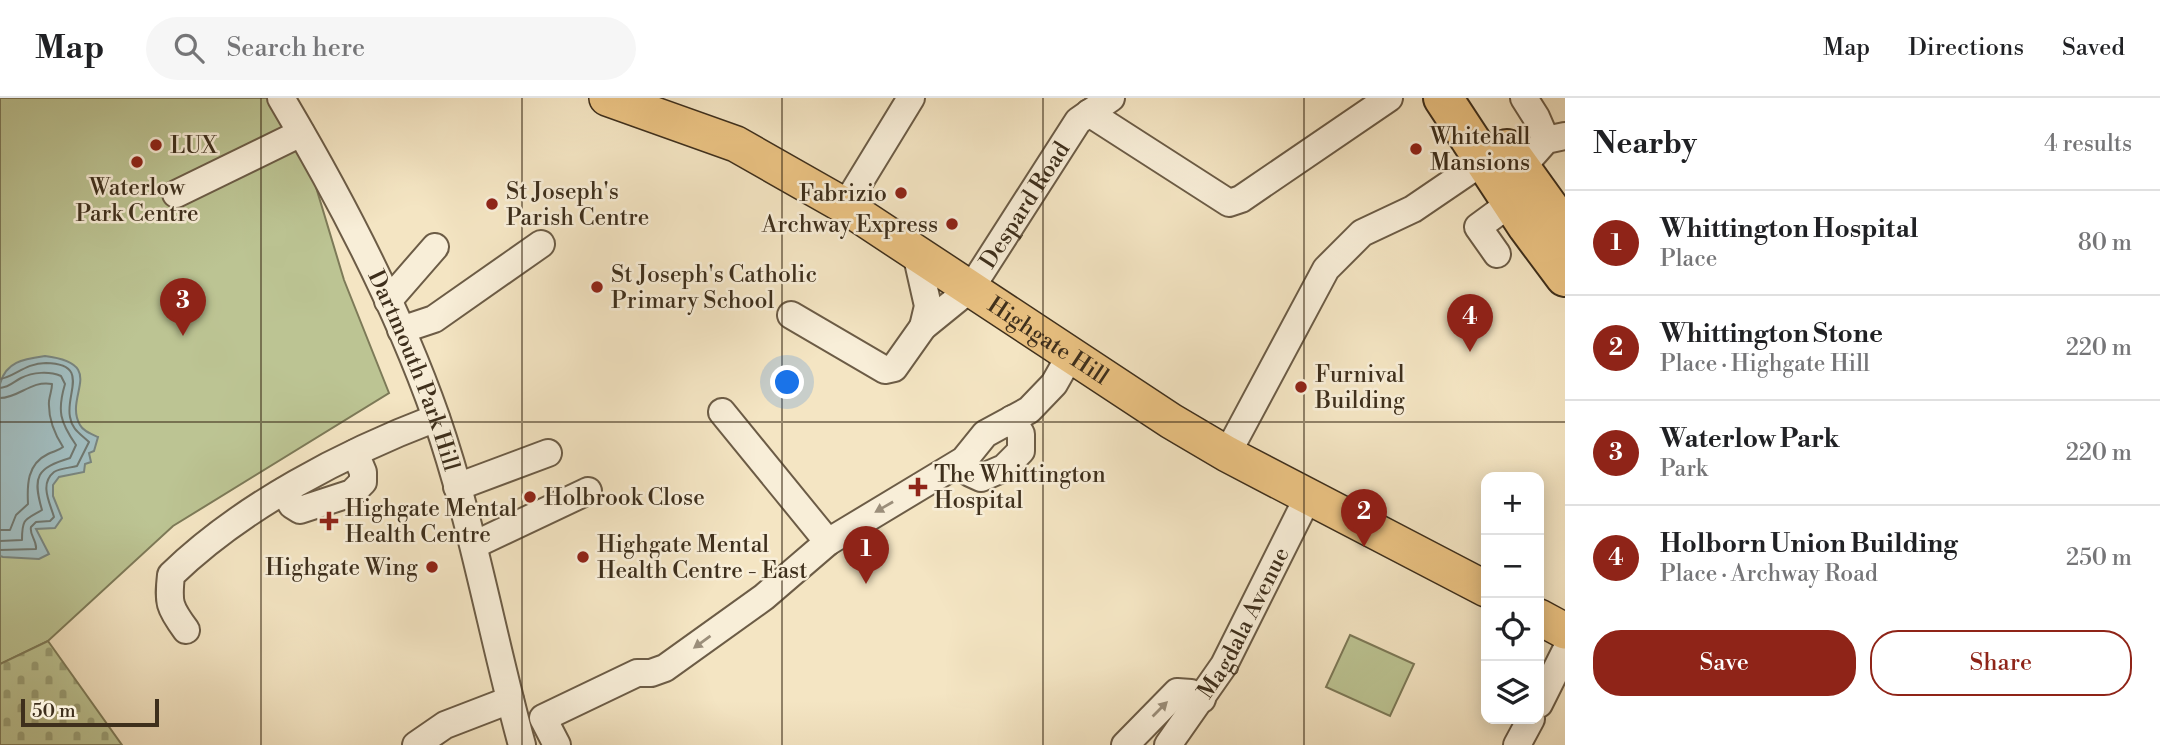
<!DOCTYPE html>
<html lang="en">
<head>
<meta charset="utf-8">
<style>
	body { margin:0; font-family:"Libre Bodoni",serif; background:#f6f6f6; color:#202124 }
	.controls { position:absolute; right:21px; bottom:21px; display:grid; overflow:hidden; border-radius:14px; box-shadow:0 4px 18px #0003 }
	.controls button { width:63px; height:63px; display:grid; place-items:center; padding:0; border:0; border-bottom:2px solid #e0e0e0; background:#fff; color:#202124; font:35px sans-serif }
	.scale { position:absolute; left:21px; bottom:18px; width:138px; box-sizing:border-box; padding-left:7px; border:4px solid #3e2f1c; border-top:0; font-size:19px; line-height:24px; white-space:nowrap; color:#3e2f1c; -webkit-text-stroke:5px #f8eed8; paint-order:stroke }
	.you { position:absolute; left:788px; top:285px; width:24px; height:24px; margin:-18px; border:5px solid #fff; border-radius:50%; background:#1a73e8; box-shadow:0 0 0 10px #1a73e833 }
	.badge { display:grid; place-items:center; width:46px; height:46px; border-radius:50%; background:#8f2418; color:#fff; font-size:23px; font-weight:700 }
	.pin { position:absolute; translate:-50% -58px; filter:drop-shadow(0 2px 4px #0008) }
	.pin::after { content:''; position:absolute; top:37px; width:24px; height:21px; background:inherit; clip-path:polygon(0 0,100% 0,50% 100%) }
	.list { margin:0; padding:0; list-style:none }
	h2 { display:flex; justify-content:space-between; align-items:center; height:91px; margin:0; padding:0 28px; font-size:30px }
	h2 small { font-size:23px; font-weight:400; color:#757577 }
	.list li { display:grid; grid-template-columns:46px 1fr auto; gap:21px; align-items:center; box-sizing:border-box; height:105px; padding:0 28px; border-top:2px solid #e0e0e0 }
	.list b { display:block; font-size:26px; white-space:nowrap }
	.list p { margin:0; font-size:23px; white-space:nowrap; color:#757577 }
	.list em { font-size:23px; font-style:normal; color:#757577 }
	.actions { display:flex; gap:14px; padding:21px 28px }
	.actions a { flex:1; padding:16px 0; border:2px solid #8f2418; border-radius:28px; text-align:center; font-size:24px; color:#8f2418 }
	.actions .main { background:#8f2418; color:#fff }
	.icon { flex:none; width:38px; height:38px; fill:none; stroke:currentColor; stroke-width:2; stroke-linecap:round; stroke-linejoin:round }
	.map { position:relative; flex:none; width:1565px; height:647px; overflow:hidden }
	header { display:flex; align-items:center; gap:42px; box-sizing:border-box; height:98px; padding:0 35px; background:#fff; border-bottom:2px solid #e0e0e0 }
	header strong { font-size:33px }
	nav { display:flex; gap:38px; margin-inline-start:auto; font-size:24px }
	.search { width:490px; height:63px; background:#f6f6f6; display:flex; align-items:center; gap:18px; box-sizing:border-box; padding:0 24px; border-radius:38px; color:#757577; font-size:26px }
	main { display:flex }
	aside { flex:1; background:#fff }
	.map>svg:first-child { display:block }
</style>
</head>
<body>
<header>
<strong>Map</strong>
<div class="search"><svg class="icon" aria-label="search" viewBox="0 0 24 24"><circle cx="10" cy="10" r="6"/><path d="M15 15l6 6"/></svg>Search here</div>
<nav><a>Map</a><a>Directions</a><a>Saved</a></nav>
</header>
<main>
<div class="map">
<svg width="1565" height="647" viewBox="0 0 1565 647">
	<defs>
		<pattern id="cemetery-stones" width="16" height="16" patternUnits="userSpaceOnUse" patternTransform="scale(1.75)"><rect width="16" height="16" fill="#bcc493"/><path d="M2 7V4a2 2 0 0 1 4 0v3zM10 15v-3a2 2 0 0 1 4 0v3z" fill="#9aa077"/></pattern>
	</defs>
	<rect width="100%" height="100%" fill="#f4e5c3"/>
	<filter id="stains"><feTurbulence type="fractalNoise" baseFrequency=".00286" numOctaves="4"/><feColorMatrix values="0 0 0 0 .2 0 0 0 0 .09 0 0 0 0 .02 0 0 0 .5 -.17"/></filter>
	<radialGradient id="worn" r=".72"><stop offset=".6" stop-color="#630" stop-opacity="0"/><stop offset="1" stop-color="#630" stop-opacity=".3"/></radialGradient>
	<!-- green -->
	<g fill="#bcc493" stroke="#7d7a58" stroke-width="2">
		<polygon points="0,0 268,0 306,56 344,182 389,295 173,428 48,543 0,566"/>
		<polygon points="1350,537 1414,566 1390,618 1326,589"/>
	</g>
	<!-- cemetery -->
	<polygon fill="url(#cemetery-stones)" stroke="#7d7a58" stroke-width="2" points="48,543 122,647 0,647 0,566"/>
	<!-- water -->
	<path fill="#a1bcbe" stroke="#79847d" stroke-width="2" d="M45,258C109,266 63,298 80,327C83,333 91,336 98,339L94,353L89,355L91,364L85,366L84,374L59,379L53,387V398L62,420L55,430L36,431L49,456L39,461L3,459L0,458V286C6,263 24,261 45,258Z"/>
	<g fill="none" stroke-linecap="round" stroke-linejoin="round">
		<!-- shore -->
		<g stroke="#70766d" stroke-width="2">
			<path d="M0,281C15,279 25,265 46,265C91,266 65,296 70,319C72,332 81,336 89,344L77,368C70,370 60,370 54,374C39,386 50,405 54,419L50,423L36,424L31,429C29,437 37,442 36,451L0,452"/>
			<path d="M0,290C10,289 13,284 21,280C33,274 49,273 61,278L65,286C57,313 60,324 76,347L70,360C37,370 32,378 42,412C25,422 22,420 22,442L0,443"/>
			<path d="M0,300C19,300 31,282 52,286C52,292 50,296 49,303C48,320 54,335 63,349C58,353 54,353 48,356C27,366 27,387 28,406L16,417L10,432H0"/>
		</g>
		<!-- minor casing -->
		<g stroke="#6c5c46" stroke-width="30">
			<g id="minor">
				<path id="s1" d="M281,0C341,101 397,208 436,319C473,426 492,538 522,647"/>
				<polyline points="1524,0 1536,19 1546,42"/>
				<polyline points="1089,15 1229,105 1241,101 1389,0"/>
				<polyline points="1518,66 1531,59 1546,42 1565,38"/>
				<polyline points="176,96 301,35"/>
				<polyline points="845,108 911,0"/>
				<polyline points="916,155 928,208 923,229"/>
				<polyline points="1497,156 1478,129 1512,104"/>
				<polyline points="388,203 435,149"/>
				<path id="s2" d="M791,217L885,272L894,270L923,229L971,190L1078,23L1111,0"/>
				<polyline points="401,232 434,221 541,146"/>
				<polyline points="722,314 828,444"/>
				<polyline points="1227,356 1326,171 1362,135 1413,111 1485,62"/>
				<polyline points="964,362 970,375 981,380 1004,370 1021,353 1021,336 1012,321"/>
				<polyline points="457,389 548,355"/>
				<polyline points="284,393 292,407 300,412 352,395 363,384 363,374 355,355"/>
				<polyline points="474,447 588,393"/>
				<path d="M186,532C169,509 168,505 171,477C242,408 344,355 436,320"/>
				<polyline points="1539,606 1565,554"/>
				<polyline points="416,647 445,627 510,602"/>
				<polyline points="557,647 543,620 637,575 651,575 665,570 764,499 828,444 964,362 985,336 1029,312 1054,286 1071,256"/>
				<polyline points="1125,647 1177,594 1191,595 1202,601"/>
				<path id="s3" d="M1168,647L1224,567L1308,399"/>
				<polyline points="1517,647 1531,621"/>
			</g>
		</g>
		<!-- major casing -->
		<g stroke="#3e2f1c" stroke-width="38">
			<g id="major">
				<path id="s4" d="M607,0L736,46L845,108L1171,323L1227,356L1486,491"/>
				<polyline points="1539,519 1565,533"/>
			</g>
		</g>
		<!-- highway casing -->
		<g stroke="#3e2f1c" stroke-width="42">
			<g id="highway">
				<polyline points="1443,0 1527,128 1565,179"/>
				<polyline points="1507,51 1565,132"/>
			</g>
		</g>
		<!-- minor -->
		<use href="#minor" stroke="#f8eed8" stroke-width="26"/>
		<!-- major -->
		<use href="#major" stroke="#eac282" stroke-width="35"/>
		<!-- highway -->
		<use href="#highway" stroke="#eac282" stroke-width="38"/>
	</g>
	<!-- one-way arrows -->
	<defs><path id="oneway-solid" d="M-6-.8H1V-3.2L6.5 0L1 3.2V.8H-6Z" transform="scale(1.75)"/></defs>
	<g fill="#9b8e7a">
		<use href="#oneway-solid" transform="translate(884 409) rotate(150)"/>
		<use href="#oneway-solid" transform="translate(702 544) rotate(144)"/>
		<use href="#oneway-solid" transform="translate(1160 611) rotate(-45)"/>
	</g>
	<!-- grid -->
	<path fill="none" stroke="#3e2f1c" stroke-width="2" stroke-opacity="0.55" d="M261,0V647M522,0V647M782,0V647M1043,0V647M1304,0V647M0,324H1565"/>
	<!-- markers -->
	<g fill="#8f2418" stroke="#f8eed8" stroke-width="2.5">
		<circle cx="156" cy="47" r="7"/>
		<circle cx="1416" cy="51" r="7"/>
		<circle cx="137" cy="64" r="7"/>
		<circle cx="901" cy="95" r="7"/>
		<circle cx="492" cy="106" r="7"/>
		<circle cx="952" cy="126" r="7"/>
		<circle cx="597" cy="189" r="7"/>
		<circle cx="1301" cy="289" r="7"/>
		<path d="M914.5 378.5h7v7h7v7h-7v7h-7v-7h-7v-7h7z"/>
		<circle cx="530" cy="399" r="7"/>
		<path d="M325.5 412.5h7v7h7v7h-7v7h-7v-7h-7v-7h7z"/>
		<circle cx="583" cy="459" r="7"/>
		<circle cx="432" cy="469" r="7"/>
	</g>
	<g text-anchor="middle" stroke-width="5" stroke-linejoin="round" paint-order="stroke">
		<!-- poi labels -->
		<g font-size="23" fill="#3e2f1c" stroke="#f8eed8" text-anchor="start">
			<text x="1430" y="46">Whitehall<tspan x="1430" dy="26">Mansions</tspan></text>
			<text x="170" y="55">LUX</text>
			<text x="137" y="97" text-anchor="middle">Waterlow<tspan x="137" dy="26">Park Centre</tspan></text>
			<text x="506" y="101">St Joseph's<tspan x="506" dy="26">Parish Centre</tspan></text>
			<text x="887" y="103" text-anchor="end">Fabrizio</text>
			<text x="938" y="134" text-anchor="end">Archway Express</text>
			<text x="611" y="184">St Joseph's Catholic<tspan x="611" dy="26">Primary School</tspan></text>
			<text x="1315" y="284">Furnival<tspan x="1315" dy="26">Building</tspan></text>
			<text x="934" y="384">The Whittington<tspan x="934" dy="26">Hospital</tspan></text>
			<text x="544" y="407">Holbrook Close</text>
			<text x="345" y="418">Highgate Mental<tspan x="345" dy="26">Health Centre</tspan></text>
			<text x="597" y="454">Highgate Mental<tspan x="597" dy="26">Health Centre - East</tspan></text>
			<text x="418" y="477" text-anchor="end">Highgate Wing</text>
		</g>
		<!-- street labels -->
		<g font-size="23" fill="#3e2f1c" stroke="#f8eed8">
			<text dy="8" stroke="none"><textPath href="#s2" startOffset="329">Despard Road</textPath></text>
			<text dy="8" stroke="none"><textPath href="#s4" startOffset="506">Highgate Hill</textPath></text>
			<text dy="8" stroke="none"><textPath href="#s1" startOffset="304">Dartmouth Park Hill</textPath></text>
			<text dy="8" stroke="none"><textPath href="#s3" startOffset="144">Magdala Avenue</textPath></text>
		</g>
	</g>
	<rect width="100%" height="100%" filter="url(#stains)"/>
	<rect width="100%" height="100%" fill="url(#worn)"/>
</svg>
<div class="controls">
<button>+</button>
<button>−</button>
<button><svg class="icon" aria-label="locate" viewBox="0 0 24 24"><circle cx="12" cy="12" r="6"/><path d="M12 2v4M12 18v4M2 12h4M18 12h4"/></svg></button>
<button><svg class="icon" aria-label="layers" viewBox="0 0 24 24"><path d="M12 4l9 5-9 5-9-5zM3 14l9 5 9-5"/></svg></button>
</div>
<div class="scale">50 m</div>
<div class="you"></div>
<div class="pin badge" style="left:866px;top:486px">1</div>
<div class="pin badge" style="left:1364px;top:449px">2</div>
<div class="pin badge" style="left:183px;top:238px">3</div>
<div class="pin badge" style="left:1470px;top:254px">4</div>
</div>
<aside>
<h2>Nearby<small>4 results</small></h2>
<ul class="list">
<li><span class="badge">1</span><div><b>Whittington Hospital</b><p>Place</p></div><em>80 m</em></li>
<li><span class="badge">2</span><div><b>Whittington Stone</b><p>Place · Highgate Hill</p></div><em>220 m</em></li>
<li><span class="badge">3</span><div><b>Waterlow Park</b><p>Park</p></div><em>220 m</em></li>
<li><span class="badge">4</span><div><b>Holborn Union Building</b><p>Place · Archway Road</p></div><em>250 m</em></li>
</ul>
<div class="actions"><a class="main">Save</a><a>Share</a></div>
</aside>
</main>
</body>
</html>
